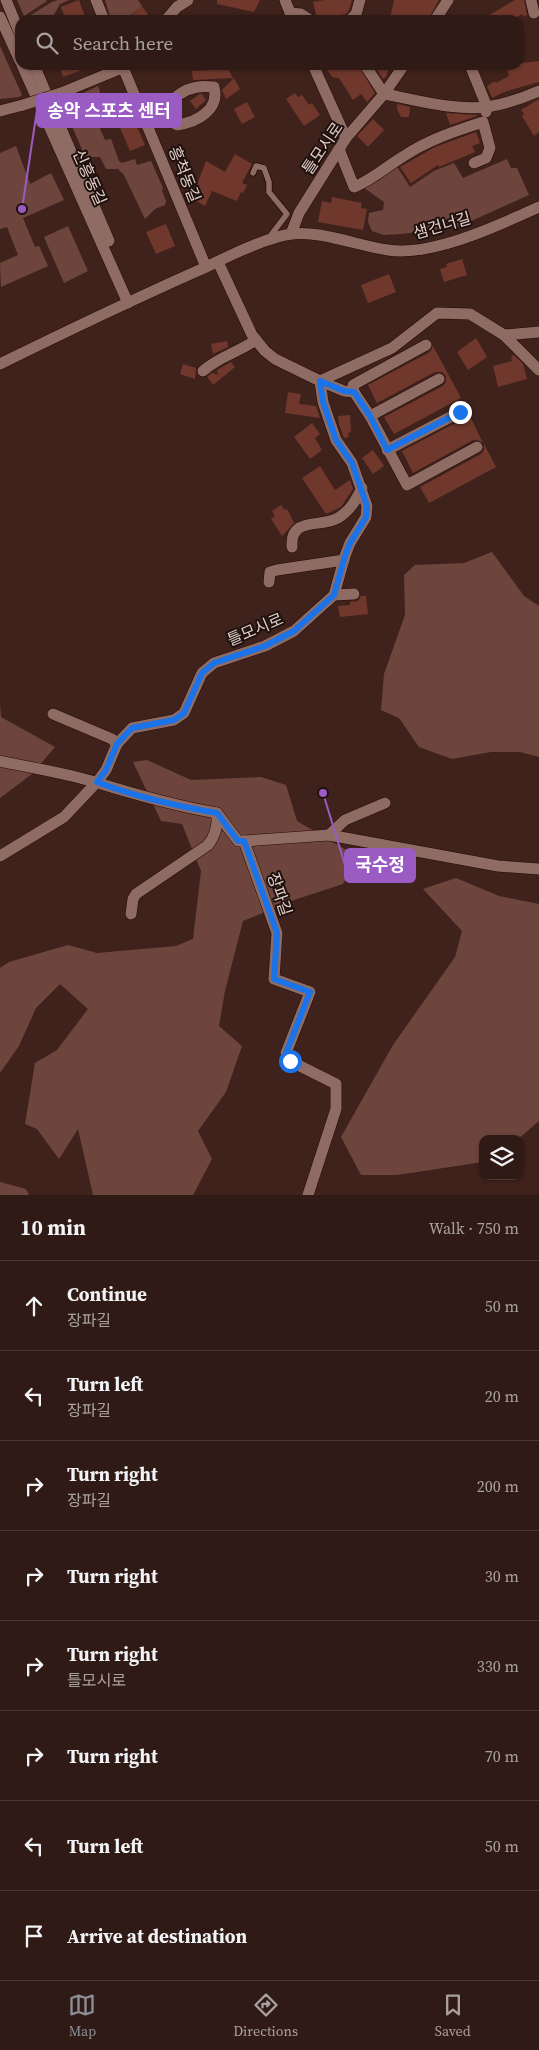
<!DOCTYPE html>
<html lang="en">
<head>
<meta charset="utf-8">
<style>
	body { margin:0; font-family:"Source Serif 4","Noto Sans KR",serif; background:#38231e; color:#f1f3f6 }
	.controls { position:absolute; right:15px; bottom:15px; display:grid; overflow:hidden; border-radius:10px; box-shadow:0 1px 4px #0004 }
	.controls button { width:45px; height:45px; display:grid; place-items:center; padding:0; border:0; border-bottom:1px solid #4b3834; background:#301a15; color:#f1f3f6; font:25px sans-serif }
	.stop { position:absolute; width:15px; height:15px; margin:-11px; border:4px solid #1a73e8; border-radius:50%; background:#fff }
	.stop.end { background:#1a73e8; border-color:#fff; box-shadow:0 1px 5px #0008 }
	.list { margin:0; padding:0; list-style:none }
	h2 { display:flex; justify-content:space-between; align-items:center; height:65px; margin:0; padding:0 20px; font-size:21px }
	h2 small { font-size:16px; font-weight:400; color:#a8a1a0 }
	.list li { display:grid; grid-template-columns:32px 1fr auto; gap:15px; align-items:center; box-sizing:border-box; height:90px; padding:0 20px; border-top:1px solid #4b3834 }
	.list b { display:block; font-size:19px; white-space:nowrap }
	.list p { margin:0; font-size:16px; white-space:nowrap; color:#a8a1a0 }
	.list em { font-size:16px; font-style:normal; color:#a8a1a0 }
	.icon { flex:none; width:28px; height:28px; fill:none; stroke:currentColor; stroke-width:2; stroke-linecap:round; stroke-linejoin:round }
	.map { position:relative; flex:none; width:539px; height:1195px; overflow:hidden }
	.search { position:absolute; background:#301a15; box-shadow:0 1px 4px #0004; left:15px; right:15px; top:15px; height:55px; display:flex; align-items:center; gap:12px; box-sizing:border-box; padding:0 18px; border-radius:15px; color:#a8a1a0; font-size:19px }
	.sheet { height:785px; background:#301a15 }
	nav { display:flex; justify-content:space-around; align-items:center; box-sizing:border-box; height:70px; border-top:1px solid #4b3834; background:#301a15; font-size:14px; color:#a8a1a0 }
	nav a { display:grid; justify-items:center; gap:2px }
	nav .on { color:#8c9099 }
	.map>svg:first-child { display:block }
</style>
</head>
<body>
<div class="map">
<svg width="539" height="1195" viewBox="0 0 539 1195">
	<rect width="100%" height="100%" fill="#40221c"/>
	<!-- green -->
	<g fill="#6d453d">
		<polygon points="17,0 46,0 47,1 24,16"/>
		<polygon points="58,0 69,0 60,4 51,20 25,20 26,18 52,2"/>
		<path d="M105,0H138L142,6C132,15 125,20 111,20Z"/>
		<polygon points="0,46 22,95 19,97 0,99"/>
		<polygon points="98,86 100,91 94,108 94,115 105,140 111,139 119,161 122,163 135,159 137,165 151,161 163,188 162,191 166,201 165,205 155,209 145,219 124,175 118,169 106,169 100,157 89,157 84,154 62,103"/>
		<polygon points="16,146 30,184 51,173 64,200 23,218 35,247 39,246 48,266 1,287 0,263 18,255 7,227 0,229 0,153"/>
		<polygon points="507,159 511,168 517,168 529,195 458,227 401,234 384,235 372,231 368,222 369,213 383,210 384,202 363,187 396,165 410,187 434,171 454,163 463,178"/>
		<polygon points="68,226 88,271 64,283 44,237"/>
		<polygon points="492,552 524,596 539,606 539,757 520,752 491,752 452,759 419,747 399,718 381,710 384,674 405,615 404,575 415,565 464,563"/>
		<polygon points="0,702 1,717 55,747 32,774 0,798"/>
		<polygon points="147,760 191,780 261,777 286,785 297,821 358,857 343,884 294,900 243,921 225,991 219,1026 242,1046 226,1092 198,1131 212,1159 193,1195 93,1195 78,1129 59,1159 37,1129 25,1124 35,1063 57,1050 88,1009 60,984 36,1008 19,1046 0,1073 0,968 9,962 68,945 97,953 176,946 193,939 201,871 182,824 161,821 133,762"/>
		<polygon points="456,878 499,896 539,904 539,1121 518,1139 483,1139 483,1162 397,1175 361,1175 341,1137 393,1045 455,957 462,931 423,889"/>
		<polygon points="0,1182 26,1189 29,1195 0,1195"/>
	</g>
	<!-- building -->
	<g fill="#70372c">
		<polygon points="79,0 86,20 66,20 61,7"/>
		<polygon points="217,0 260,0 254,12 217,4"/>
		<polygon points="324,0 352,0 349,10 346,14 317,18 313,2"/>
		<polygon points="394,0 439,0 428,20 390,19"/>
		<polygon points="515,0 524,0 527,15 524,17 522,14 512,20 481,20"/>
		<polygon points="142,6 152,20 136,20 132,15"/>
		<polygon points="539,61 539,82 504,92 492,98 487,86 495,81 496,83 509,76 506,65"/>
		<polygon points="59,65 93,65 93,66 63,77"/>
		<polygon points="222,65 226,65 233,78 193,80 192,71 213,70"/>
		<polygon points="324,65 358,65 375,93 367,102 361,94 353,100 339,78 332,77"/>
		<polygon points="374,65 390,65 386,77 383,79"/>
		<polygon points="234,78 240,89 226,99 222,90"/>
		<polygon points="295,93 298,97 302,95 309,105 312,103 320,115 304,126 286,99"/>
		<polygon points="200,94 202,94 206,100 196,109 190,101"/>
		<polygon points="123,95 145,145 130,151 109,102"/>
		<polygon points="539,99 539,132 534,136 522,116 524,114 521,110"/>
		<polygon points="247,102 255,117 242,124 234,109"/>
		<polygon points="397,104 410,107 409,117 401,117 397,109"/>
		<polygon points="446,113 477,115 477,116 450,125"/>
		<polygon points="373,119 384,130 368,147 357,136"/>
		<polygon points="476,132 480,143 472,146 475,152 439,167 438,165 411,183 400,167 435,147"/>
		<polygon points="235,154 252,164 242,183 247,185 243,193 241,192 237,201 212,191 205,206 196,201 193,195 206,161 225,172"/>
		<polygon points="332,197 362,203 361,208 367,209 363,230 318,222 322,201 331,203"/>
		<polygon points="166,224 175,246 156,254 146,232"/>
		<polygon points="462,259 467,275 444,282 440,269 447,267 446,264"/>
		<polygon points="389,274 396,292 368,303 361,285"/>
		<polygon points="476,338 487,357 468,370 457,352"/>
		<polygon points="227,341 228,347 213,354 211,344"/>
		<polygon points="433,346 461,398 394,434 384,417 443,386 446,382 446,376 442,372 435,372 377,403 368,385 430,352"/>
		<polygon points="514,355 523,364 527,379 498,387 493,366 512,361 511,356"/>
		<polygon points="231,362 235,367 213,385 207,377 212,373 218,375 217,370"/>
		<polygon points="183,364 196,368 195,379 180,374"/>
		<polygon points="288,392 301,394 299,404 316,406 320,418 285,413"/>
		<polygon points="469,414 483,443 478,440 473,440 413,473 402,451 463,419"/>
		<polygon points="350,415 351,432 348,433 349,437 344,438 339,424 338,416"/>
		<polygon points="312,423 320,434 315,438 322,450 310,459 294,437"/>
		<polygon points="484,444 496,467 429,503 420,487 481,454 484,450"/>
		<polygon points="373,450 384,466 373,474 362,458"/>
		<polygon points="320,466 335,490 350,480 353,489 341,507 326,514 302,478"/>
		<polygon points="281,505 285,510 287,509 294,523 282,536 271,519 275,516 272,511"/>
		<polygon points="361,596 366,596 368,614 340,617 338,606 350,605 350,602 358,601"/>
	</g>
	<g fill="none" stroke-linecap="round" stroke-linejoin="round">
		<!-- lane casing -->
		<g stroke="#250a06" stroke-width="7">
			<polyline id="lane" points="253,173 256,166 264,168 269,182 269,192 287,214 268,239"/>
		</g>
		<!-- street casing -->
		<g stroke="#250a06" stroke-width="12">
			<g id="street">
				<polyline points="6,0 20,34"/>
				<polyline points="96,0 104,20"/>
				<polyline points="285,0 293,20"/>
				<polyline points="531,0 534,13"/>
				<polyline points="290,13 301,14 310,20"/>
				<polyline points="0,17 20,61"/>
				<polyline points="166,20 177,7 188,0"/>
				<polyline points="350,20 356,14 360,0"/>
				<polyline points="435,20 448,0"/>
				<polyline points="22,65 128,303"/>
				<polyline points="34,65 109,241"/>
				<polyline points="122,65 206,267"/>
				<polyline points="313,65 346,138"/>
				<path d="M365,65L384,94C417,100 454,111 487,107C505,104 523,98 539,91"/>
				<polyline points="470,65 487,107 486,112"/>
				<polyline points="61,93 117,70 125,65"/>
				<polyline points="0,111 23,105"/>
				<path d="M147,125L166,119L177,125C197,122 220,110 214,87C199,85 184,88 173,100C170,104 168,113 166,119"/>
				<path d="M339,149L354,187C372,180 387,166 404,156C428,140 455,131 483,122L490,148L486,158L474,163"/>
				<polyline points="291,234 299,213 346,138 384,94 404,65"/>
				<polyline points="218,262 252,335 265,351 275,359 320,381 344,391 354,392 353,385 426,345"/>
				<polyline points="504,335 539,370"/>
				<path d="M0,364C65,332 130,301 195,272C224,259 260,239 291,234C320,230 358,246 388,250C432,257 499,225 539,207"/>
				<path d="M203,371C218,357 239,352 256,340"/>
				<polyline points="354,392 370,416 407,485 477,447"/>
				<polyline points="370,416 439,379"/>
				<polyline points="387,450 460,412"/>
				<path d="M292,547C290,516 321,528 338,518C350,511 356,500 362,488"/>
				<polyline points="269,582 270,572 277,570 344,560"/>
				<polyline points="334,595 354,594"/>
				<polyline points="53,714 112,739 117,744"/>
				<path d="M0,761C32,768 66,773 98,783C137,795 176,806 217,813L238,841H244L277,933L274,979L310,992L286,1053L290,1061L336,1084V1109L308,1195"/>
				<polyline points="329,835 345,820 385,803"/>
				<polyline points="244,841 329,835 498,866 539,869"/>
				<polyline points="0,856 64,817 97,782 106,770 117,744 132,728 174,720 184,713 202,673 214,663 265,646 294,631 334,595 345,556 350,543 366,517 367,506 352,463 336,440 323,402 320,381 392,348 437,313 470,314 504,335 539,332"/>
				<path d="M131,914L133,899L136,894L208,845C216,835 218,825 217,813"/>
			</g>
		</g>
		<!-- lane -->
		<use href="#lane" stroke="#8e6b63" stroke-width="5.5"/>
		<!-- street -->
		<use href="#street" stroke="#8e6b63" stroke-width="11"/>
		<!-- street-bridge casing -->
		<g stroke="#250a06" stroke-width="12" stroke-linecap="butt">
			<polyline id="street-bridge" points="23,105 61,93"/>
		</g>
		<!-- street-bridge -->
		<use href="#street-bridge" stroke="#8e6b63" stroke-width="11"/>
	</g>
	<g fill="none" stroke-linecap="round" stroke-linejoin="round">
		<!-- route -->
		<path stroke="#1a73e8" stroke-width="6" d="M290,1061L286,1053L310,992L274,979L277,933L244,841H238L217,813C176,806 136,797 97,782L106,770L117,744L132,728L174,720L184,713L202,673L214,663L265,646L294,631L334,595L345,556L350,543L366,517L367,506L352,463L336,440L323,402L320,381L344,391L354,392L370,416L387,450L460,412"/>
	</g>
	<g text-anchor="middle" stroke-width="4" stroke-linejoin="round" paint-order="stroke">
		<!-- street labels -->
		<g font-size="16" fill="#e1cdc9" stroke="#1d100d">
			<text transform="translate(322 148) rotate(-56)" y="6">틀모시로</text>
			<text transform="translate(185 174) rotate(68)" y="6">흥척동길</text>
			<text transform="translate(90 177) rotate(66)" y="6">신흥동길</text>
			<text transform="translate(442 225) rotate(-16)" y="6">샘건너길</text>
			<text transform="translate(255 629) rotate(-23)" y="6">틀모시로</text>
			<text transform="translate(280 894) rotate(71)" y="6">장파길</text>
		</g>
	</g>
	<!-- callouts -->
	<path fill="none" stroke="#9a5cc2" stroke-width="2" d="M22 209L37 110M323 793L345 865"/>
	<g fill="#9a5cc2" stroke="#1d100d" stroke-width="2">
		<circle cx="22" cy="209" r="5"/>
		<circle cx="323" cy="793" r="5"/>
	</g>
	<g fill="#9a5cc2" stroke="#9a5cc2" stroke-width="2">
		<rect x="37" y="94" width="144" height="33" rx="5"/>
		<rect x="345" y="849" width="70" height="33" rx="5"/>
	</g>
	<g font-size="18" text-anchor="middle" font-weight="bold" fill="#fff">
		<text x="109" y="117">송악 스포츠 센터</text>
		<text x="380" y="871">국수정</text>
	</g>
</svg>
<div class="controls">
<button><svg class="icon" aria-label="layers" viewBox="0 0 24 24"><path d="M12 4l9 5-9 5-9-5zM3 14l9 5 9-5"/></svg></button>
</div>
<div class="stop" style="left:290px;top:1061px"></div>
<div class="stop end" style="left:460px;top:412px"></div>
<div class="search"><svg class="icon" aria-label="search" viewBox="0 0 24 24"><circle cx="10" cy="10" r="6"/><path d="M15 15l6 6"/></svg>Search here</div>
</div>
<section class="sheet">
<h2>10 min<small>Walk · 750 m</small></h2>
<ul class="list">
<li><svg class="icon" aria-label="ahead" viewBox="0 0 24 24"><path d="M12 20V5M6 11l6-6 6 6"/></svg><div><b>Continue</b><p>장파길</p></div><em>50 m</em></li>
<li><svg class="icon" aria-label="left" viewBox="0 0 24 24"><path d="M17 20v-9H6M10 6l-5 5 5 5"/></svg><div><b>Turn left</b><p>장파길</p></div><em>20 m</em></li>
<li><svg class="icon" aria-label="right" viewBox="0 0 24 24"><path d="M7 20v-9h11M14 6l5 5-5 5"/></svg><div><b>Turn right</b><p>장파길</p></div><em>200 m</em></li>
<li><svg class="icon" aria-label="right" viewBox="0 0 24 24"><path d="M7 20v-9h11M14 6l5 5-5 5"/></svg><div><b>Turn right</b></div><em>30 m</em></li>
<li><svg class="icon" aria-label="right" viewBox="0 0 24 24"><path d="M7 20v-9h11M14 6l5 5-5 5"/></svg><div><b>Turn right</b><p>틀모시로</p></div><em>330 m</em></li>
<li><svg class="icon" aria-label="right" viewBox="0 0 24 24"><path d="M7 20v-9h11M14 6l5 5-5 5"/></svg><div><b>Turn right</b></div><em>70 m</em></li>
<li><svg class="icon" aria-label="left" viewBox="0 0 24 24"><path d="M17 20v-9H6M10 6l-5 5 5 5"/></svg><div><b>Turn left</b></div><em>50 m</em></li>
<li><svg class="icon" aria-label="arrive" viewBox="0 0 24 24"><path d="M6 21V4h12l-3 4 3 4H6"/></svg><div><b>Arrive at destination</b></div></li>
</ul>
</section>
<nav>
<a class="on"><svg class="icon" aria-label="map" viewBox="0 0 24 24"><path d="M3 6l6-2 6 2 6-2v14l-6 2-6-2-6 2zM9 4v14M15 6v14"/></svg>Map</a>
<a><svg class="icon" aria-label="directions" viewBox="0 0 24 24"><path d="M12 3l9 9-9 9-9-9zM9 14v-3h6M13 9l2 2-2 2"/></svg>Directions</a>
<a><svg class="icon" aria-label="saved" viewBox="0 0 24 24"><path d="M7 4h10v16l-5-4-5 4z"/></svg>Saved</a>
</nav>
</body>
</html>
